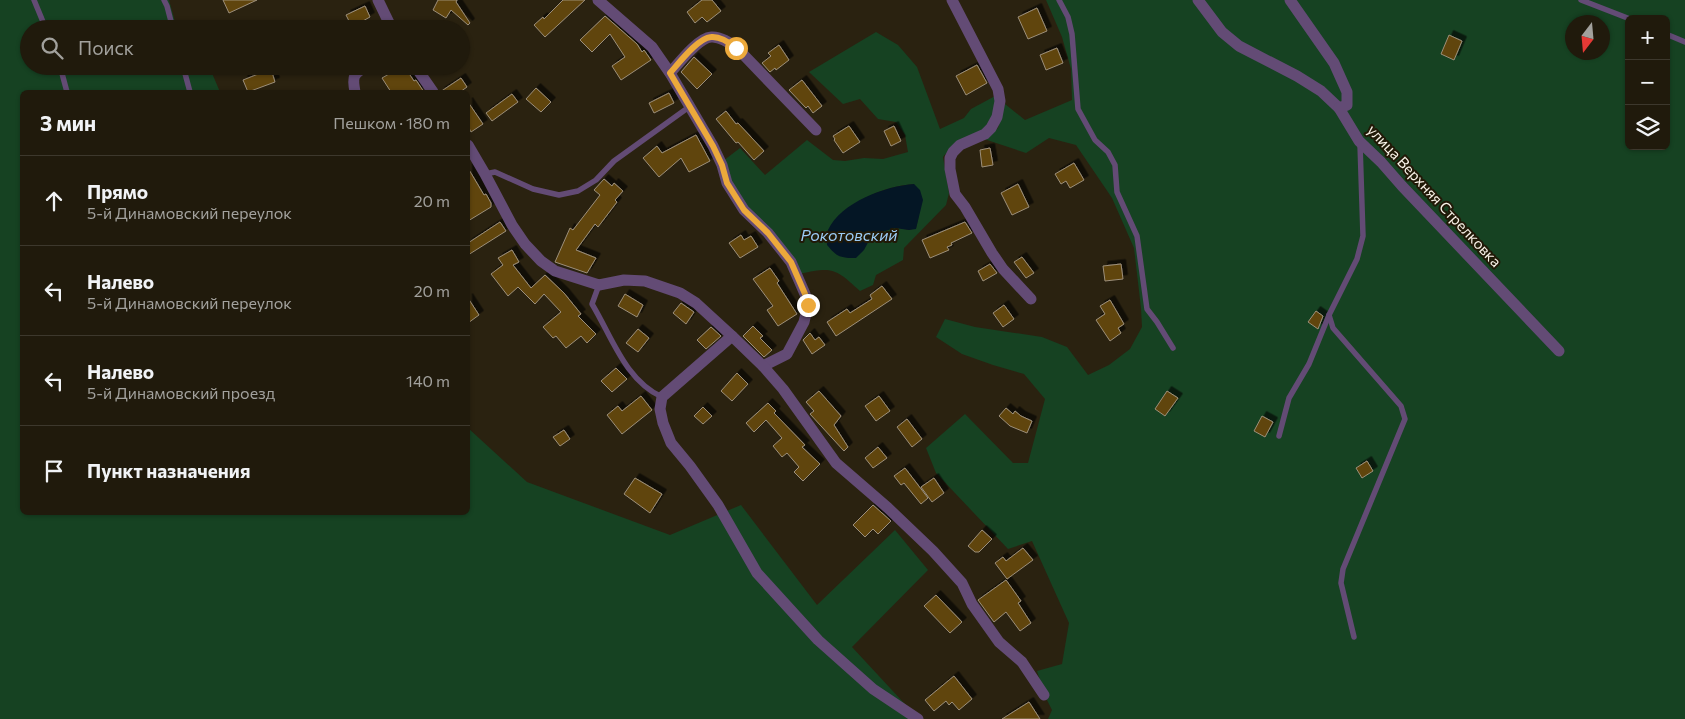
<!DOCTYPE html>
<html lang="ru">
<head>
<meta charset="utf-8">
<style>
	body { margin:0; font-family:Commissioner,sans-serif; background:#282315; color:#f1f3f6 }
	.controls { position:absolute; right:15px; top:15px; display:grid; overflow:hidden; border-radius:8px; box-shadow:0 1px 4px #0004 }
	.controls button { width:45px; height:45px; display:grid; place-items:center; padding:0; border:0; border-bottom:1px solid #3d382d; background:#201a0c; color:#f1f3f6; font:25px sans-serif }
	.compass { position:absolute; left:1565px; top:15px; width:45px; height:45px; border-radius:50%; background:#201a0c; box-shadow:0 1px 4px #0004; rotate:196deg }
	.stop { position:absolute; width:15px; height:15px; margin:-11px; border:4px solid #eca93b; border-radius:50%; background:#fff }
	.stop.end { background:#eca93b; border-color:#fff; box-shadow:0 1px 5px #0008 }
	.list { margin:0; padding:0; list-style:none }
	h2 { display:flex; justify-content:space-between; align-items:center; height:65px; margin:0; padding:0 20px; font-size:21px }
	h2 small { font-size:16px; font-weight:400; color:#a2a19d }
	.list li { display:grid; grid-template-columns:32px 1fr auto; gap:15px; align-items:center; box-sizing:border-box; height:90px; padding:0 20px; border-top:1px solid #3d382d }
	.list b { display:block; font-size:19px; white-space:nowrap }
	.list p { margin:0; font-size:16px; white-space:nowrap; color:#a2a19d }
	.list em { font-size:16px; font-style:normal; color:#a2a19d }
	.icon { flex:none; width:28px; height:28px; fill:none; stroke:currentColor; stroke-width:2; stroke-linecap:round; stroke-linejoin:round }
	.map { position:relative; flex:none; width:1685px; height:719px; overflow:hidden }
	.search { position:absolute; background:#201a0c; box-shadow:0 1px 4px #0004; left:20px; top:20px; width:450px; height:55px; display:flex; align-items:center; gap:12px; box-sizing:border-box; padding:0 18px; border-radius:28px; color:#a2a19d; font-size:19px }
	.panel { position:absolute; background:#201a0c; box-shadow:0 1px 4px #0004; left:20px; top:90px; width:450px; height:425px; border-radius:8px }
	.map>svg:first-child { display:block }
</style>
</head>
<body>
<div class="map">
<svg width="1685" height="719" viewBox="0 0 1685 719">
	<defs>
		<filter id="shadow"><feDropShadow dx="4.5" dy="-4.5" stdDeviation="0" flood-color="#0009"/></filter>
	</defs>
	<rect width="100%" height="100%" fill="#2a2210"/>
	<!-- green -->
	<g fill="#164222" fill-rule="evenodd">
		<polygon points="0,0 169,0 177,29 29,29 29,66 209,66 220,92 22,92 22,512 468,512 468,428 527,482 670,535 741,505 817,605 895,530 928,570 852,647 903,702 921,719 0,719"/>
		<path d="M1046,0H1685V719H1048L1052,710L1045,696L1037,671L1062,664L1069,623L1032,541L1008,549L936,473L926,448L965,414L1013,463H1028L1045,399L1024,374L993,365L962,354L936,337L945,319L975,327L1042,337L1067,347L1088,375L1109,365L1130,349L1142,327L1141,308L1134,248L1112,198L1076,145L1049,138L1026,153L984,139L998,128L1005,104L1025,120L1072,100L1071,69L1062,37ZM1629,19H1666V146H1629ZM1572,22H1602V52H1572Z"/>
		<path d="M876,32L898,45L917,67L940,129L964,118L971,109L997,95C997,138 964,132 943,157L949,193L946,205L904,248L903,260L876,275L873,285L860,291C836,269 833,266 800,274L746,207L734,188L723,161L740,148L765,175L807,140L833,160L845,161L864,158L883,159L908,152L905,135L896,122L878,119L860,99L843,104L809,72ZM914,184L919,215L916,228L909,230L895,227L872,235L835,220C860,199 880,187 914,184Z"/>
	</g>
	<!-- water -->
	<path fill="#041625" d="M914,184L920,190L923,200L916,229L909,230L895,228L872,235L864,250L856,258C840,258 837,257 827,245C827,240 826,234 828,230C841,202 886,186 914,184Z"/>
	<!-- building -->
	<g fill="#614509" stroke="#9c8f7b" filter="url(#shadow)">
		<polygon points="223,0 257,0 229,13"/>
		<polygon points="438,0 457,0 456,2 470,23 468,25 451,10 446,18 433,10"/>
		<polygon points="563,0 585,0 545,37 534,25 543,17 544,19"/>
		<polygon points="702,0 712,0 721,11 707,22 702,17 695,23 687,12"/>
		<polygon points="365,6 370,17 352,27 346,15"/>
		<polygon points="1037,8 1047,31 1028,39 1018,17"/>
		<polygon points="605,16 637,44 642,52 644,50 651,60 621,80 612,66 625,57 610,34 592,52 580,40"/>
		<polygon points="1449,35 1462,41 1454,60 1441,54"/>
		<polygon points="779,45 789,60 776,70 775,68 770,72 762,63 771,56 768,53"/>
		<polygon points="1057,48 1063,63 1046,70 1040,55"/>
		<polygon points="694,57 712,74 697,89 681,72"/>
		<polygon points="977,65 987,83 966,95 956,76"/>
		<polygon points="385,66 404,66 414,81 416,80 424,92 391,92 382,78 389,74"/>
		<polygon points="271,69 275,82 248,92 243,80"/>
		<polygon points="461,78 467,87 460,92 440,92"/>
		<polygon points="802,80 822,106 813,113 808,106 806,108 789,90"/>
		<polygon points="536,88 551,102 541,112 526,99"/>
		<polygon points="669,93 674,103 654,113 649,103"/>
		<polygon points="512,94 518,102 492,121 486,113"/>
		<polygon points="468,102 483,124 471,132 468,126"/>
		<polygon points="726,111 736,124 738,123 764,151 754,160 738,142 736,143 716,119"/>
		<polygon points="849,126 860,142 843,153 834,140 835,139 833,136"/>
		<polygon points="894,126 901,141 891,146 884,131"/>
		<polygon points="696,135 710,161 689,172 681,158 659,177 643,158 657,146 662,153"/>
		<polygon points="990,148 993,165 982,167 980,150"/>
		<polygon points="1074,163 1084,180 1070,188 1066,181 1061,184 1055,174"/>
		<polygon points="468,168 484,195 486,194 491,203 491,207 468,221"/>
		<polygon points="604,179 612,186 614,183 623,191 615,200 617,202 598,227 595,224 576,250 596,258 587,273 555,262 570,228 573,230 600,195 594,190"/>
		<polygon points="1018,184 1029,207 1012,215 1001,193"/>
		<polygon points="500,222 506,231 468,255 468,243"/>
		<polygon points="965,222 972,233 951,243 952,245 947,247 949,250 930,258 922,240"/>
		<polygon points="741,235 744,240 751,236 758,247 740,258 729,243"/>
		<polygon points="512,250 519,262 513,265 531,288 545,275 564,293 581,314 578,316 596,334 587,343 581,336 566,348 556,336 553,338 543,327 561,312 544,294 535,304 518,287 508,296 491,274 503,265 498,258"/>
		<polygon points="1022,257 1034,273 1026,278 1014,262"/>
		<polygon points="990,264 997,273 983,281 978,271"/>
		<polygon points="1121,264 1123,279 1105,281 1103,266"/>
		<polygon points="770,268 779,281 777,283 797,314 778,326 767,310 773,306 753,279"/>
		<polygon points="882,286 892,299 836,336 827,322 847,309 850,313 872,299 870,295"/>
		<polygon points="625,294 643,305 637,317 618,306"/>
		<polygon points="468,298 479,315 468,323"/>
		<polygon points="1110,300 1124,324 1118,328 1121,333 1110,341 1096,320 1105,314 1100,306"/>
		<polygon points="681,303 694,312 686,324 673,313"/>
		<polygon points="1004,305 1014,319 1003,327 993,313"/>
		<polygon points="1316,311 1323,316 1318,329 1308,322"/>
		<polygon points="753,326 763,336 760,338 772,350 764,357 743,336"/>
		<polygon points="711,327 721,336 706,349 697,340"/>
		<polygon points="638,329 649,338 638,352 626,343"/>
		<polygon points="810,333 815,340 819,337 825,345 812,354 803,340"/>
		<polygon points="616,368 627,379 612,392 601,381"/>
		<polygon points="737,373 748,384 732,401 721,391"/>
		<polygon points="819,391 841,416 834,425 848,447 844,451 810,414 814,411 806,402"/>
		<polygon points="1167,391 1178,398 1165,416 1155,409"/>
		<polygon points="641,396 652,410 622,434 607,415 618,406 622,411"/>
		<polygon points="879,396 890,411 876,421 865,406"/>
		<polygon points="768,403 776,411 774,413 805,445 802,447 820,464 803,481 794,472 799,467 787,453 782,457 773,446 782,438 766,420 754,432 746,423"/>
		<polygon points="703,407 712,416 703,424 694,416"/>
		<polygon points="1006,408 1013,414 1015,411 1021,416 1032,421 1027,433 1010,426 999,416"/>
		<polygon points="1262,416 1273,422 1265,437 1254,431"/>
		<polygon points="907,419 922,439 912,447 897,427"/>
		<polygon points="564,430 570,439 560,446 553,437"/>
		<polygon points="878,447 887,458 873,468 865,458"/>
		<polygon points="1367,461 1373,471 1362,478 1356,468"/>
		<polygon points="905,468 928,498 921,504 904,483 901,485 894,476"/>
		<polygon points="635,478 662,494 650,513 624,494"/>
		<polygon points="934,478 944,493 932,502 921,487"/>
		<polygon points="873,505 891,521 878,534 873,529 865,537 853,525"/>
		<polygon points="982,530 992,539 979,552 975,552 968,546"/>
		<polygon points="1023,548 1033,560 1007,579 995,563 1003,557 1006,561"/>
		<polygon points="1006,580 1021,601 1018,603 1031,623 1020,631 1006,612 994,622 978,600"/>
		<polygon points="936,595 962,622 950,633 924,606"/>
		<polygon points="954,676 972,699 959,710 952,702 949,705 946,701 934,711 925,700"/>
		<polygon points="1029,702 1040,719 1002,719"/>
	</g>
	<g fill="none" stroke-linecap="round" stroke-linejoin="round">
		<!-- lane -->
		<g stroke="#634b75" stroke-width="5.5">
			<polyline points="34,0 46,29"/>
			<polyline points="164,0 167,6 173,29"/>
			<polyline points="1059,0 1068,17 1072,34 1078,109 1095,140 1108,152 1115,165 1117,192 1137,236 1147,309 1157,322 1173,348"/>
			<polyline points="1581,0 1630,19"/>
			<polyline points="1666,34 1685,42"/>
			<polyline points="60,66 67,92"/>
			<polyline points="183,66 190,92"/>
			<polyline points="485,174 495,172 533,189 559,195 578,191 596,180 614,161 689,107"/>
			<path d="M599,285L592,304C612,337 625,380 662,397"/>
			<polyline points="1329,315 1333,328 1401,406 1405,419 1343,569 1341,583 1354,637"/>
			<polyline points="1279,436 1289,398 1309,364 1329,315 1357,259 1363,236 1360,144"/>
		</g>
		<!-- street -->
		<g stroke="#634b75" stroke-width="11">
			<polyline points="378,0 392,29"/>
			<polyline points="598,0 652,47 670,73 713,146 722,165 727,183 744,210 768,233 791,262 805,294 808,305 804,322 787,354 763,366"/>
			<polyline points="952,0 998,89 1000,101 997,117 991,128 985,134 960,145 953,152 950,158 950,169 955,194 965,207 992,253 1003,269 1031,299"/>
			<polyline points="1198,0 1222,32 1239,46 1297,76 1321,91 1339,108"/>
			<polyline points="1290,0 1334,63 1347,92 1347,105 1339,108 1359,141 1381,162 1402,186 1559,351"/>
			<polyline points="415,66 433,92"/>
			<path d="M670,73C679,63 698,38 711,37C720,36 730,43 737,48L816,130"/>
			<path d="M355,92C352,76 353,75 366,66"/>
			<polyline points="468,145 485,174 512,225 525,244 541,261 555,271 599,285 624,280 645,281 680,293 696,303 732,336 763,366 783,389 836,463 888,508 933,551 962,583 972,604 999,642 1022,662 1044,695"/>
			<polyline points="732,336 662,397 660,409 663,423 671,443 690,466 718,505 757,573 818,640 873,689 918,719"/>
		</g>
	</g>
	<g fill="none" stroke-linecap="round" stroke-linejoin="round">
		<!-- route -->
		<path stroke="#eca93b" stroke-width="6" d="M736,48C730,43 720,36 711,37C698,38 679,63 670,73L713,146L722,165L727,183L744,210L768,233L791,262L805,294L808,305"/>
	</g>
	<g text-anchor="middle" stroke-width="4" stroke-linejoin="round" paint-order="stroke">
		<!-- street labels -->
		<g font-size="15" fill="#f9f3e8" stroke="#211907">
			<text transform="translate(1434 196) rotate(47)" y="5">улица Верхняя Стрелковка</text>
		</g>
		<!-- water labels -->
		<g font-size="16" font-style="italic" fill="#9bcbf5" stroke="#211907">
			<text x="849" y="241">Рокотовский</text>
		</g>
	</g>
</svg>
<div class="controls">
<button>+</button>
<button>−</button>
<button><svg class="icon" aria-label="layers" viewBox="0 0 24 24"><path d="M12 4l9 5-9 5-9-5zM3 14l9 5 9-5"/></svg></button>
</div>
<svg class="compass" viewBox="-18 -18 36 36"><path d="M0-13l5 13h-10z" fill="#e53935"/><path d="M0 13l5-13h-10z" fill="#a2a19d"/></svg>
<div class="stop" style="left:736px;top:48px"></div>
<div class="stop end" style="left:808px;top:305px"></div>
<div class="search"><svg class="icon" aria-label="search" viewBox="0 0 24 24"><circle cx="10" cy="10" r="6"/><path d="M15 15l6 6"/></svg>Поиск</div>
<section class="panel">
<h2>3 мин<small>Пешком · 180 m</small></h2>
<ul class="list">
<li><svg class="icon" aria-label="ahead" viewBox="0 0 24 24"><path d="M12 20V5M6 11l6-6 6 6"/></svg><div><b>Прямо</b><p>5-й Динамовский переулок</p></div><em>20 m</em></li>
<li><svg class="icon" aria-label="left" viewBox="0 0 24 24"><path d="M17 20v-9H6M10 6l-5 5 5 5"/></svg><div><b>Налево</b><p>5-й Динамовский переулок</p></div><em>20 m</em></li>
<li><svg class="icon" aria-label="left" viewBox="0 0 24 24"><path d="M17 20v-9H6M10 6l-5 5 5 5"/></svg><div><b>Налево</b><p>5-й Динамовский проезд</p></div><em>140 m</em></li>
<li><svg class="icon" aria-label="arrive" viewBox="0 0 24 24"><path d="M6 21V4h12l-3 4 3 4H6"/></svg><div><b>Пункт назначения</b></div></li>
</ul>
</section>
</div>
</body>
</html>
